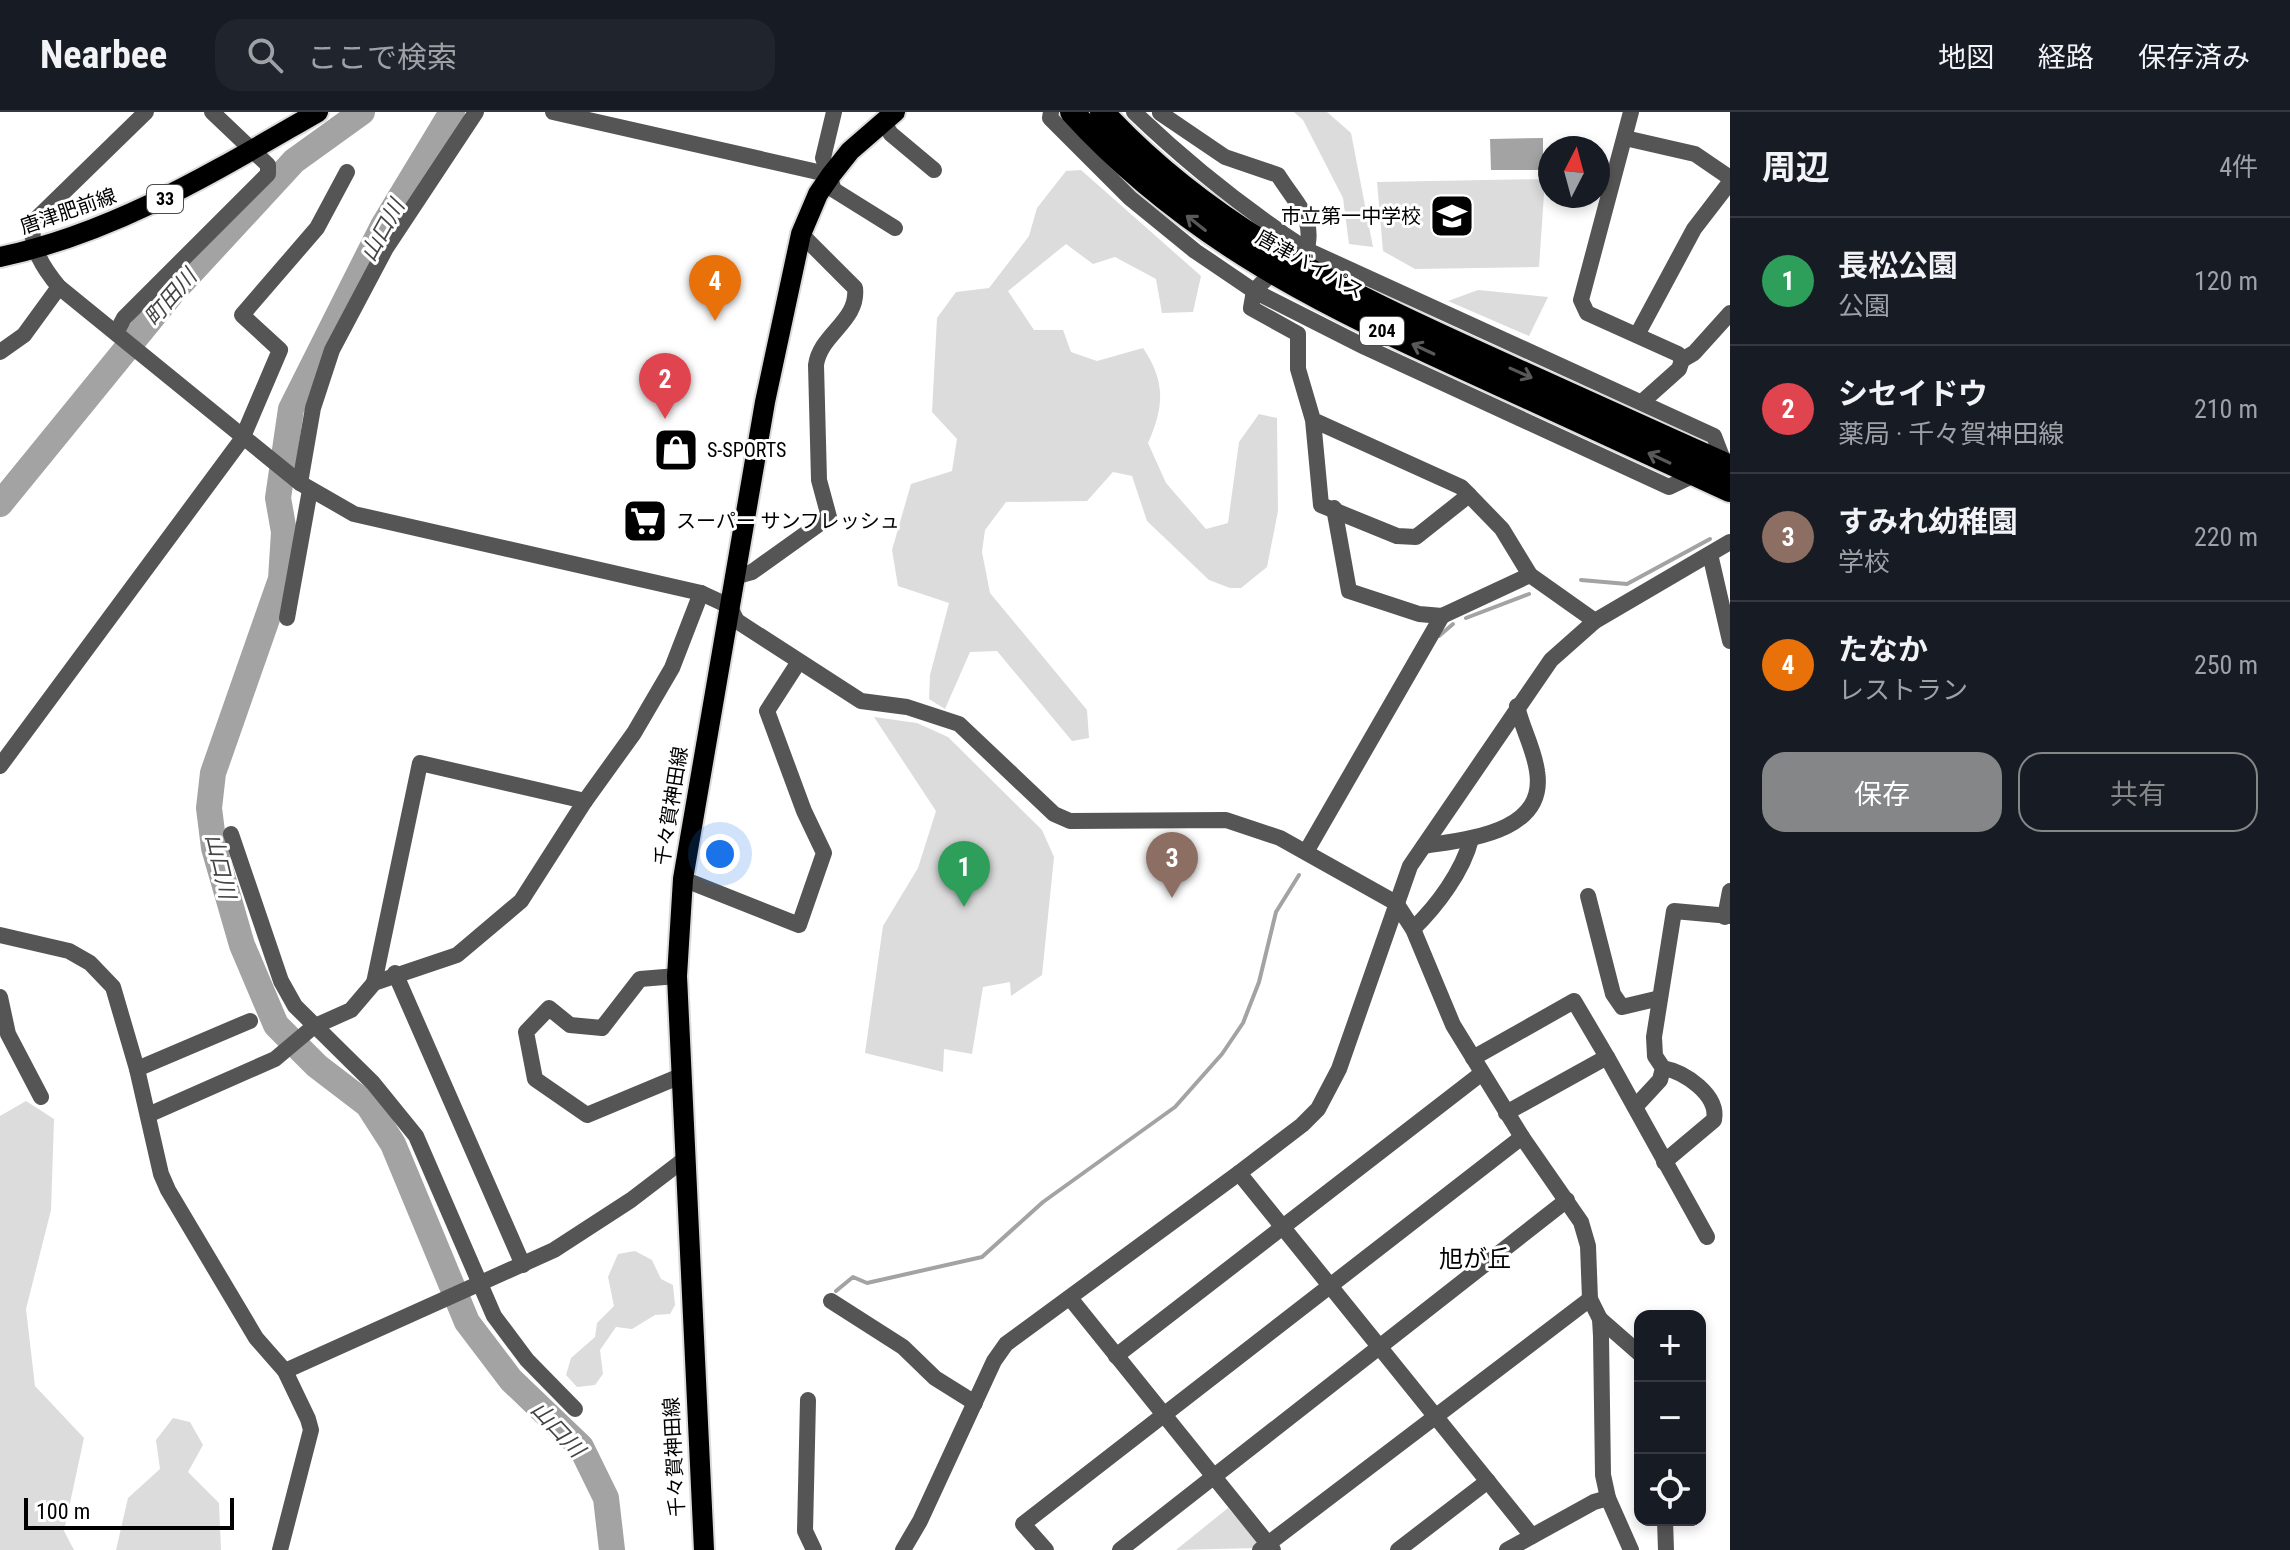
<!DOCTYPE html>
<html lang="ja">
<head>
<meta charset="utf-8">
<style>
	body { margin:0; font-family:"Roboto Condensed","Noto Sans JP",sans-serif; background:#20242c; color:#f1f3f6 }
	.controls { position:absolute; right:24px; bottom:24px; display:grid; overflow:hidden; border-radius:16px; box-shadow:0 4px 12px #0003 }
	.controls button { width:72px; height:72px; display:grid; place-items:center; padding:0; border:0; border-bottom:2px solid #363941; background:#171b24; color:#f1f3f6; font:40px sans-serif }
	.compass { position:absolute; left:1538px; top:24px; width:72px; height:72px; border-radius:50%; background:#171b24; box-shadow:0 4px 12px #0003; rotate:6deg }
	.scale { position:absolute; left:24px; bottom:20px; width:210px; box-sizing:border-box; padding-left:8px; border:4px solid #000; border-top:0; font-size:22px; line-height:28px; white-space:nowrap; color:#000; -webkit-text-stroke:6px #fff; paint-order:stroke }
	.you { position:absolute; left:720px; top:742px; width:28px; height:28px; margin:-20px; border:6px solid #fff; border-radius:50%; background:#1a73e8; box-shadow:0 0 0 12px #1a73e833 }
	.badge { display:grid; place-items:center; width:52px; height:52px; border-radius:50%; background:#858687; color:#fff; font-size:26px; font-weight:700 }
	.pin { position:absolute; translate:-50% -66px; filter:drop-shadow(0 2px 4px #0008) }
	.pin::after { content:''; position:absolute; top:42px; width:28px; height:24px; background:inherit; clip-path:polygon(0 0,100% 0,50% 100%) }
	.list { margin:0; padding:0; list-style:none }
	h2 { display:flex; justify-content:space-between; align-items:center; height:104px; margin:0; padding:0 32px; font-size:34px }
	h2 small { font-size:26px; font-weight:400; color:#9ea1a6 }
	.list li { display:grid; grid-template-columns:52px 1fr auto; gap:24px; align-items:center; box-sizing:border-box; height:128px; padding:0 32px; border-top:2px solid #363941 }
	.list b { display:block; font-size:30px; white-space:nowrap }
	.list p { margin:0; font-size:26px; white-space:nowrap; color:#9ea1a6 }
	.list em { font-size:26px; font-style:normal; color:#9ea1a6 }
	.actions { display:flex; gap:16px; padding:24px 32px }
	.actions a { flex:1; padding:18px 0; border:2px solid #858687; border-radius:24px; text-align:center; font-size:28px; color:#858687 }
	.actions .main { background:#858687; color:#fff }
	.icon { flex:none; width:44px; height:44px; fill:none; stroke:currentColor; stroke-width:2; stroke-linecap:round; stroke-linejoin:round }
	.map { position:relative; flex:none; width:1730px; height:1438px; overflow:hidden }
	header { display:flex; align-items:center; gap:48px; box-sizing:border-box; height:112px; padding:0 40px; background:#171b24; border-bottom:2px solid #363941 }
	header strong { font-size:38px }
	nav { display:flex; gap:44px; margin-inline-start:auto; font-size:28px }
	.search { width:560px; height:72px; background:#20242c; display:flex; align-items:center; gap:20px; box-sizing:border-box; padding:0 28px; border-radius:24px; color:#9ea1a6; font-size:30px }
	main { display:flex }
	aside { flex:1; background:#171b24 }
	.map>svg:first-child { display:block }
</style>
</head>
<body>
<header>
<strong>Nearbee</strong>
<div class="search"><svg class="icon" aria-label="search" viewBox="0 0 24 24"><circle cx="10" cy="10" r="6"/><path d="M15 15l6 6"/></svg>ここで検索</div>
<nav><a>地図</a><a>経路</a><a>保存済み</a></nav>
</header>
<main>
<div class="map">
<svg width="1730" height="1438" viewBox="0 0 1730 1438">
	<rect width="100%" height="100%" fill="#fff"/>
	<!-- green -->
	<g fill="#dcdcdc">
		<polygon points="1294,0 1327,0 1351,21 1373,135 1349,132 1343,86 1303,8"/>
		<path d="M1081,58L1201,164L1193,200L1162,201L1156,167L1115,145L1093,152L1066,132L1008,179L1034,218H1063L1071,240L1097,249L1143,236C1166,270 1164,295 1148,331L1166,371L1206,417L1228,411L1239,330L1259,302L1277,306L1278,399L1267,455L1241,476H1230L1209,468L1147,409L1132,364L1113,360L1087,389L1006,390L985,418L982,440L990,481L1087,598L1089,626L1072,629L997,539L970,540L945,597L929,587L930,563L949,491L898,474L892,438L911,372L952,359L957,327L932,300L937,206L956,180L989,176L1029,124L1037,96L1066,59Z"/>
		<polygon points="1545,67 1539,155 1415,157 1383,139 1377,70"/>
		<polygon points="1478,178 1548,185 1529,224 1448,189"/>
		<polygon points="874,605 917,611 948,625 1042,718 1054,745 1042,863 1011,884 1010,870 983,875 972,942 944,937 943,960 865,941 883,814 918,756 936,699"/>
		<polygon points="26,989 54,1007 51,1098 26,1197 35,1274 84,1326 64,1419 74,1438 0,1438 0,1004"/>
		<polygon points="635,1139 652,1148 661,1167 673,1173 675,1193 670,1202 655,1203 632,1217 616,1215 600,1238 603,1262 595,1273 577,1275 566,1263 571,1246 595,1225 597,1211 614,1194 608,1165 618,1142"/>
		<polygon points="173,1306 190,1310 203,1333 188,1360 219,1391 221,1438 116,1438 128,1386 160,1357 156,1328"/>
		<polygon points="1228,1396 1257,1429 1257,1436 1176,1438"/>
	</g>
	<!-- water -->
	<polygon fill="#a3a3a3" points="1543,26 1543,58 1491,58 1490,27"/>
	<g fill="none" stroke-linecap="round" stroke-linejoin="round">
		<!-- stream -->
		<g stroke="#a3a3a3" stroke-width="4">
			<polyline points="1581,468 1627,472 1710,427"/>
			<polyline points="1466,506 1529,482"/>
			<polyline points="1439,524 1453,512"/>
			<polyline points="836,1179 853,1165 867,1171 982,1145 1043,1090 1175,995 1222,942 1243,911 1259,870 1276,800 1299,763"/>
		</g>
		<!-- river -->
		<g stroke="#a3a3a3" stroke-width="26">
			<polyline points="452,0 383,114 291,297 278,386 284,420 281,467 213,661 209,696 214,736 242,833 276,913 317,954 368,993 393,1032 467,1210 511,1268 581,1335 606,1386 612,1438"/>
			<polyline points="0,392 172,181 294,49 362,0"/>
		</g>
		<!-- major casing -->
		<g stroke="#dbdbdb" stroke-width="24">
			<g id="major">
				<path d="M0,145C117,120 215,59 318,0"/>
				<polyline points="704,1438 677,864 683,767 765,290 801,122 818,82 831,63 850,39 895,0"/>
			</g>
		</g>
		<!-- highway casing -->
		<g stroke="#dbdbdb" stroke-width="28">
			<g id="highway">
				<path d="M1072,0C1190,129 1326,193 1482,264C1564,302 1647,340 1730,378"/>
				<path d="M1102,0C1209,116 1341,179 1482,243C1564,280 1647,318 1730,355"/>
			</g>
		</g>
		<!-- minor -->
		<g stroke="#555" stroke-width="16">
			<path d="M146,0L33,110C29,135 44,157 59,175L300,371L354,402L701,481L729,494L737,509L861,589L907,595L959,612L1054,702L1070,709L1226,708L1280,726L1396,791L1413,817L1453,913L1522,1025L1581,1110L1588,1134L1590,1187L1600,1207L1601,1224L1603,1363L1608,1386L1631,1438"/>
			<polyline points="553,0 831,63"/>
			<polyline points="834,0 823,46 834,78 895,116"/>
			<polyline points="1051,0 1050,6 1130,86 1195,139 1254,179 1365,235 1669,375 1696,362"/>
			<path d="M1134,0C1188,52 1245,97 1307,138L1714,324L1725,353"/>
			<polyline points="1631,0 1581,188 1587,201 1678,242 1682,248 1679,257 1642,290"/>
			<path d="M1160,1L1225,45L1278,63C1298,95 1318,107 1304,147"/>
			<polyline points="883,10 891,22 934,58"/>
			<polyline points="1625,26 1695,42 1730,66"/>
			<polyline points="1271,162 1254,179 1251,196 1298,222 1298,257 1313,308 1321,393 1397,424 1416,425 1469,383 1461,375 1313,308"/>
			<polyline points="116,221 124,206 268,62 268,53 212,0"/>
			<polyline points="1637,223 1694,117 1730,70"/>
			<polyline points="0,240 24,223 59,175"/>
			<polyline points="1682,248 1694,241 1730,201"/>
			<polyline points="300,371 313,296 332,238 386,136 476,0"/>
			<polyline points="1469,383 1502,417 1530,463 1595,509"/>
			<polyline points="1334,396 1349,479 1419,502 1442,504 1530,463"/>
			<polyline points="1710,442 1730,529"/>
			<path d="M734,465L752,460L829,405L819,368L816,253C820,222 859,209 855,176L801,122"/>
			<polyline points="287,506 310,378"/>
			<polyline points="0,654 242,327 280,238 242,203 317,116 347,60"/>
			<polyline points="231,722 281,869 295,894 373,971 416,1024 494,1204 527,1248 575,1297"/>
			<path d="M1424,734C1467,727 1547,721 1537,659C1534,637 1522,616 1517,594"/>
			<polyline points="1306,740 1442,504"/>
			<polyline points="683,767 799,813 824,741 804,699 767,599 798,551"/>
			<polyline points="1588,784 1613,882 1622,895 1660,886"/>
			<polyline points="1725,805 1730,779"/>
			<path d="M1413,817C1437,794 1463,759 1471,727"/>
			<polyline points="0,823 69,839 90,851 113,875 137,957 161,1062 168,1078 256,1226 285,1259 308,1307 311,1318 280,1438"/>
			<polyline points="395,861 523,1153"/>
			<polyline points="677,864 640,867 602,916 570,913 549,896 526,920 535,967 587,1003 683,963"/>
			<polyline points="374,871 420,651 585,689"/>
			<polyline points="0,885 8,922 41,985"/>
			<polyline points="1473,946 1574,889 1607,945"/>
			<path d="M1663,956C1685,960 1719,983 1714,1008L1664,1050"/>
			<polyline points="137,957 250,909"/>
			<polyline points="1635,995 1660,968 1663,956 1655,944 1654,925 1674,799 1730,804"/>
			<polyline points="1506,1001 1607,945 1707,1125"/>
			<polyline points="148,1003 275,947 313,915 351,898 374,871 457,843 521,789 585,689 634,621 672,556 701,481"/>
			<polyline points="1239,1061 1532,1424"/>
			<polyline points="1070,1186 1273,1438"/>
			<polyline points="831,1189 903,1235 935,1266 975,1291"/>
			<polyline points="1600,1207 1640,1242"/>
			<polyline points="1116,1244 1482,961"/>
			<polyline points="285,1259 554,1138 631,1088 686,1046"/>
			<polyline points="808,1288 805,1419 814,1438"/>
			<polyline points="1665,1408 1666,1438"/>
			<polyline points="903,1438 920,1409 994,1249 1006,1232 1239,1061 1302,1013 1318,997 1339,957 1410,754 1551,548 1595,509 1730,430"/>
			<polyline points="1046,1438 1023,1412 1522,1025"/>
			<polyline points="1120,1438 1567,1088"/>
			<polyline points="1260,1438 1590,1187"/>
			<polyline points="1398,1438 1488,1369"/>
			<polyline points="1507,1438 1594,1390 1608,1386"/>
		</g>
		<!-- major -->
		<use href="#major" stroke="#000" stroke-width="20"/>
		<!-- highway -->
		<use href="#highway" stroke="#000" stroke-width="24"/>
	</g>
	<!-- one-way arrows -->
	<defs><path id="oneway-shaft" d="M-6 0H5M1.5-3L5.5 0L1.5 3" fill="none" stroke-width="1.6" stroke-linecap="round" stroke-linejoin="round" transform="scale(2)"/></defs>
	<g stroke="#595959">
		<use href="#oneway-shaft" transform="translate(1196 111) rotate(-142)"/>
		<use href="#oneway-shaft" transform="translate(1423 237) rotate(-155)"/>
		<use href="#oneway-shaft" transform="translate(1521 261) rotate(24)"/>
		<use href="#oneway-shaft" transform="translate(1659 346) rotate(-155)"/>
	</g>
	<!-- icons -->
	<defs>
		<g id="school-square" transform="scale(2.3)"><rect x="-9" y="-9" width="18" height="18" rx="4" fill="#000" stroke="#fff"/><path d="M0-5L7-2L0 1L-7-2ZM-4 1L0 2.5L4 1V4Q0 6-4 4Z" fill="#fff"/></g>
		<g id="shop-square" transform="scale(2.3)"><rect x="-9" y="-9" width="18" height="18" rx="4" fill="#000" stroke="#fff"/><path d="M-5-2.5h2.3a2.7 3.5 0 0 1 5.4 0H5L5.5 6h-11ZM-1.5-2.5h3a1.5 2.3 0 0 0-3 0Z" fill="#fff"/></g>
		<g id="supermarket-square" transform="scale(2.3)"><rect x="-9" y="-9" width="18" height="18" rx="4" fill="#000" stroke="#fff"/><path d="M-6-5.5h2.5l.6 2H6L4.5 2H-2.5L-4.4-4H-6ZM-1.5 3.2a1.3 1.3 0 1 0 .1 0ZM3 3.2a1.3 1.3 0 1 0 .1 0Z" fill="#fff"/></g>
	</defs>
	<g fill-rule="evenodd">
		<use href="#school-square" x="1452" y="104"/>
		<use href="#shop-square" x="676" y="338"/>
		<use href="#supermarket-square" x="645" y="409"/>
	</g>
	<g text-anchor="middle" stroke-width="6" stroke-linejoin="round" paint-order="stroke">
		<!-- shield labels -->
		<g fill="#fff" stroke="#4c4c4c" stroke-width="2">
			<rect x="147" y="73" width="36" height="28" rx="6"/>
			<rect x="1360" y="205" width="44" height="28" rx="6"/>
		</g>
		<g font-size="18" font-weight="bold" fill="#000">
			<text x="165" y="93">33</text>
			<text x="1382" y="225">204</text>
		</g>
		<!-- street labels -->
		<g font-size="20" fill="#000" stroke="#fff">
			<text transform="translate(68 99) rotate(-19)" y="7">唐津肥前線</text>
			<text transform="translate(1310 152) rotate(29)" y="7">唐津バイパス</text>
			<text transform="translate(671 694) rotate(-81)" y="7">千々賀神田線</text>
			<text transform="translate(674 1345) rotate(-93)" y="7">千々賀神田線</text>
		</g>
		<!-- poi labels -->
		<g font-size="20" fill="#000" stroke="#fff" text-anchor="start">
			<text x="1421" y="111" text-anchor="end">市立第一中学校</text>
			<text x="707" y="345">S-SPORTS</text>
			<text x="676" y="416">スーパー サンフレッシュ</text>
		</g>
		<!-- water labels -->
		<g font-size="22" font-style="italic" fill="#444" stroke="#fff">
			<text transform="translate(382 118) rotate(-61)" y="8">山口川</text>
			<text transform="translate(170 185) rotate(-49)" y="8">町田川</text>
			<text transform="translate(221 754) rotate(77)" y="8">山口川</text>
			<text transform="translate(558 1317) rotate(47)" y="8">山口川</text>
		</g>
		<!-- quarter labels -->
		<g font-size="24" fill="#000" stroke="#fff">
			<text x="1475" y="1155">旭が丘</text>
		</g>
	</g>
</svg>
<div class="controls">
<button>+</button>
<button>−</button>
<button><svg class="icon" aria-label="locate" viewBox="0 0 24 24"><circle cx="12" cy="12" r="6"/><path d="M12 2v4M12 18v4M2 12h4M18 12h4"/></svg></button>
</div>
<svg class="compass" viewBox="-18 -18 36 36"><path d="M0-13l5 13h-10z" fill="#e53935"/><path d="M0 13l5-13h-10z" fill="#9ea1a6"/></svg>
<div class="scale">100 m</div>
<div class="you"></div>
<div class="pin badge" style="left:964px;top:795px;background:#2e9e5b">1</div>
<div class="pin badge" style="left:665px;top:307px;background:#e0444e">2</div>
<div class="pin badge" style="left:1172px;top:786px;background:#8d6e63">3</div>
<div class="pin badge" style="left:715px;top:209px;background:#e8710a">4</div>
</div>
<aside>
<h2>周辺<small>4件</small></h2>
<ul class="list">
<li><span class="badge" style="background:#2e9e5b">1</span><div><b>長松公園</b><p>公園</p></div><em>120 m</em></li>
<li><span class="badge" style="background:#e0444e">2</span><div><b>シセイドウ</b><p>薬局 · 千々賀神田線</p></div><em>210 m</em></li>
<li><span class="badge" style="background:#8d6e63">3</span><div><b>すみれ幼稚園</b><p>学校</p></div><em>220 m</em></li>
<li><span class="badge" style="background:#e8710a">4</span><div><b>たなか</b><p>レストラン</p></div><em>250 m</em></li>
</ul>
<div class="actions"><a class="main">保存</a><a>共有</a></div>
</aside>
</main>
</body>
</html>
